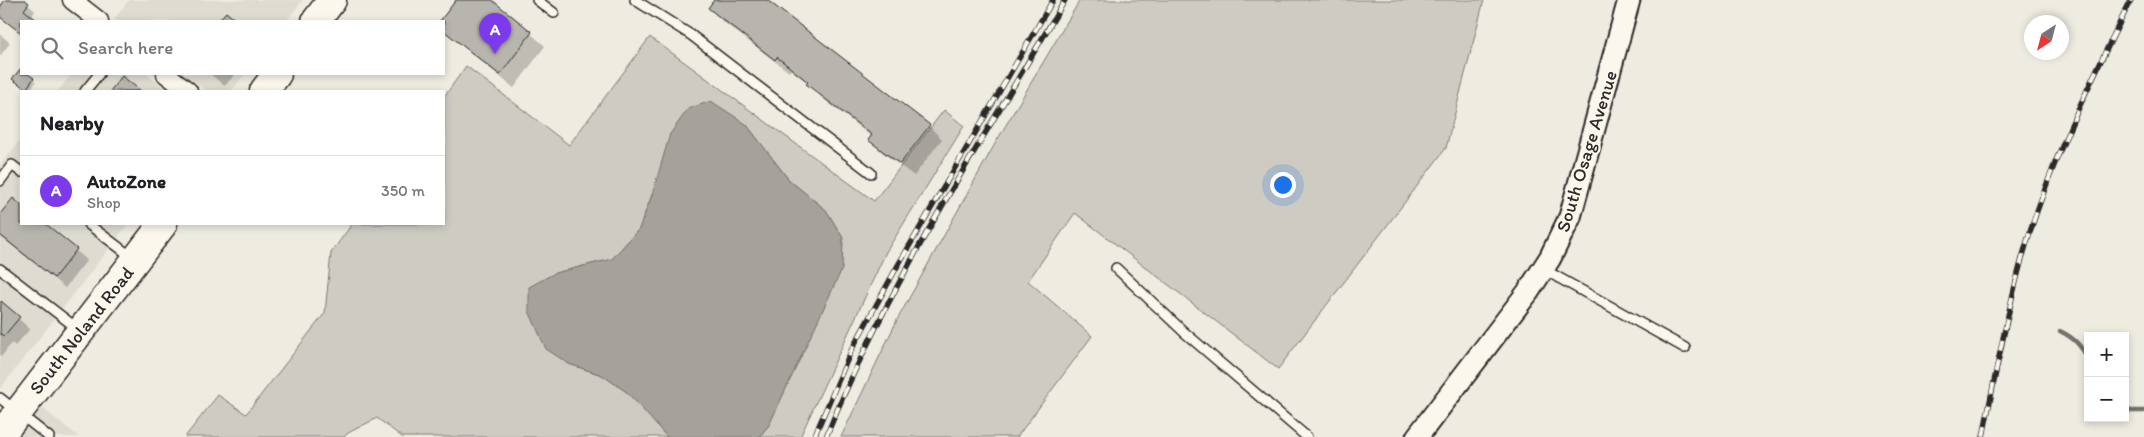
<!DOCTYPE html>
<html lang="en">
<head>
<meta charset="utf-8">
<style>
	body { margin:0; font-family:Itim,sans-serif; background:#f6f6f6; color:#202124 }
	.controls { position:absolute; right:15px; bottom:15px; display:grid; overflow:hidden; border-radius:0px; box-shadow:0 2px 8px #0003 }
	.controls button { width:45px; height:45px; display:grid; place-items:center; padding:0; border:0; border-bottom:1px solid #e0e0e0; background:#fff; color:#202124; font:25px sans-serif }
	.compass { position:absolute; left:2024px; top:15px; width:45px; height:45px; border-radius:50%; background:#fff; box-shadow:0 2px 8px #0003; rotate:216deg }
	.you { position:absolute; left:1282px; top:184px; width:18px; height:18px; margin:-12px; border:4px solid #fff; border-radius:50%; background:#1a73e8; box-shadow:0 0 0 8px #1a73e833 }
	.badge { display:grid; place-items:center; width:32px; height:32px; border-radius:50%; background:#7c3aed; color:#fff; font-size:16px; font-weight:700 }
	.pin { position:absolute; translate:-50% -41px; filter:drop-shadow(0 1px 2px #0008) }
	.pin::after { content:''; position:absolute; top:26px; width:18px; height:15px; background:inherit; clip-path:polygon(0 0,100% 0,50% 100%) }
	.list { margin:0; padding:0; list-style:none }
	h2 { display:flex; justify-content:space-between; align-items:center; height:65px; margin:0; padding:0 20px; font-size:21px }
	h2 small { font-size:16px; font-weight:400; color:#757577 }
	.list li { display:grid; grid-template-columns:32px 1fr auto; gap:15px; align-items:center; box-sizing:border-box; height:70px; padding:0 20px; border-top:1px solid #e0e0e0 }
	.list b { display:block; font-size:19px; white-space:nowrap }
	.list p { margin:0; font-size:16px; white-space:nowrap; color:#757577 }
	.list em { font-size:16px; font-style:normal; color:#757577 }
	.icon { flex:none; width:28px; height:28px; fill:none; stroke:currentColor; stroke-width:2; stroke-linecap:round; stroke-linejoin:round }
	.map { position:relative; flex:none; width:2144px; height:437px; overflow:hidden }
	.search { position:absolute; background:#fff; box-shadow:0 2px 8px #0003; left:20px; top:20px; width:425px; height:55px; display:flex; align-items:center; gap:12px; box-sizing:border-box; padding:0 18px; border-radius:0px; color:#757577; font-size:19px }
	.panel { position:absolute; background:#fff; box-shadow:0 2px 8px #0003; left:20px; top:90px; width:425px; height:135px; border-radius:0px }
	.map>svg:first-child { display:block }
</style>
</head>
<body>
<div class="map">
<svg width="2144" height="437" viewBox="0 0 2144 437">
	<rect width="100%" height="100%" fill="#eeebe0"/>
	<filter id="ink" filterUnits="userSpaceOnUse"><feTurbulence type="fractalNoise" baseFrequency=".02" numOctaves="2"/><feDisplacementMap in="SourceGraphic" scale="10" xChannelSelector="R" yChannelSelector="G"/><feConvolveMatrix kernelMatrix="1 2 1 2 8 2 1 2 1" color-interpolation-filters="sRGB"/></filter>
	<g filter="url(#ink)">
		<!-- built -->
		<g fill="#dedbd1">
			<polygon points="129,0 303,0 286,21 118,21 114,19"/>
			<polygon points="72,74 146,74 168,91 58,91"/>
			<polygon points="184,74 245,74 231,91 207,91"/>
			<polygon points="21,139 21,224 128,224 0,389 0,166"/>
			<polygon points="41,407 79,437 17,437"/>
		</g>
		<!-- green -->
		<g fill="#cecbc2" stroke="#7c7b76">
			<polygon points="1080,0 1484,0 1446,148 1278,369 1075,213 1028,281 1092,336 1017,437 841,437 897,320 996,142"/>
			<polygon points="650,37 874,201 944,110 964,126 886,252 800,437 759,437 769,425 841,269 843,238 826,210 789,180 746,124 652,195 639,229 612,259 555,273 569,364 602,375 628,393 667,437 402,437 377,418 348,433 344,437 185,437 218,395 246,414 325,313 331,253 352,224 444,224 444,97 466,66 569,145"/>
		</g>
		<!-- water -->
		<polygon fill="#a4a29a" stroke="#74726e" points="711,101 746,124 789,180 826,210 843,238 842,269 769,425 759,437 667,437 628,393 602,375 569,364 546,349 529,311 529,287 555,273 612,259 639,229 652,195 670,134 688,109"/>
		<!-- shadow -->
		<g fill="#0003">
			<polygon points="7,0 23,0 35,11 31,17 36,21 21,21 21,33 0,16 0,9"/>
			<polygon points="458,0 492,0 545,46 514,88 444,31 444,21 441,21"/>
			<polygon points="715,0 765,0 929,126 942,139 914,176 883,153 870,140 872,137 821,97 808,83 791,70 789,72 722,21 709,8"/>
			<polygon points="0,34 10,43 0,56"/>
			<polygon points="21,70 21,74 26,74 36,82 29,91 17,82"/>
			<polygon points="210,74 235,74 225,86"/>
			<polygon points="13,200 21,206 21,224 44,224 87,260 65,288 0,236 0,216"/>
			<polygon points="1,303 30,329 15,346 12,343 0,358"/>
		</g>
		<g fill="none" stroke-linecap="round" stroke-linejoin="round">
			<!-- stream -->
			<g stroke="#74726e" stroke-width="4.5">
				<path d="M2060,331C2074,338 2081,345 2088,359"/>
				<polyline points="2125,408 2130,411 2144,411"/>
			</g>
		</g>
		<!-- building -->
		<g fill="#b8b5ae" stroke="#2b2b2b">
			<polygon points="5,0 25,0 29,3 24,10 38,21 21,21 21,33 0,17 0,7"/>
			<polygon points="456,0 492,0 532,32 500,75 444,31 444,21 440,21"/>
			<polygon points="714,0 767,0 930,125 900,164 868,140 872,135 806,84 808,82 777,57 775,60 708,8"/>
			<polygon points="226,12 237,21 218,21"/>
			<polygon points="21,68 21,74 28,74 34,78 26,89 12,79"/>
			<polygon points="122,76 141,91 110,91"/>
			<polygon points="13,198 21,205 21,224 46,224 77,249 54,278 0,235 0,214"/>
			<polygon points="1,301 20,317 4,336 1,334 0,335"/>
		</g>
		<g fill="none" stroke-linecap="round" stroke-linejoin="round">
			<!-- service casing -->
			<g stroke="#2b2b2b" stroke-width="12">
				<g id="service">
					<polyline points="537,0 554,13"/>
					<polyline points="635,0 691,35 871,173"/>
					<polyline points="85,91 99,74"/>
					<polyline points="0,181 12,165 21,172"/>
					<polyline points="88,224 133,258"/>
					<polyline points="1116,268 1184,332 1307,437"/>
					<polyline points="0,269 78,329"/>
					<polyline points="1543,269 1685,348"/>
					<polyline points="0,398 49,437"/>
				</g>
			</g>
			<!-- minor casing -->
			<g stroke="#2b2b2b" stroke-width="21">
				<g id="minor">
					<polyline points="72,0 99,21"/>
					<polyline points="166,74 188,91"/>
				</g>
			</g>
			<!-- tertiary casing -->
			<g stroke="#2b2b2b" stroke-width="25">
				<polyline id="tertiary" points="1417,437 1528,292 1550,258 1570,217 1629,0"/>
			</g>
			<!-- primary casing -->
			<g stroke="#2b2b2b" stroke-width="31">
				<g id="primary">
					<polyline points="316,21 332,0"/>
					<polyline points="264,91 277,74"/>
					<polyline points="0,436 163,224"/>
				</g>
			</g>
			<!-- service -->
			<use href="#service" stroke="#fbf7ec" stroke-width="9"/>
			<!-- minor -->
			<use href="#minor" stroke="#fbf7ec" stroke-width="18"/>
			<!-- tertiary -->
			<use href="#tertiary" stroke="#fbf7ec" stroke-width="21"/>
			<!-- primary -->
			<use href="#primary" stroke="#fbf7ec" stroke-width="28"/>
			<!-- rail casing -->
			<g stroke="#2b2b2b" stroke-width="5.5">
				<g id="rail">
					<polyline points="814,437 852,349 897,267 1053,0"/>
					<path d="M826,437C888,283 981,143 1065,0"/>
					<path d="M1983,437C1994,380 2005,323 2020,266C2045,173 2088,86 2131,0"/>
				</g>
			</g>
			<!-- rail -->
			<use href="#rail" stroke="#fbf7ec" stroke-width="4" stroke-dasharray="11" stroke-linecap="butt"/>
		</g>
	</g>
	<g text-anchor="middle" stroke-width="4.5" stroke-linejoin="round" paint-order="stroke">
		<!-- street labels -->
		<g font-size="19" fill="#2b2b2b" stroke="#fbf7ec">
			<text transform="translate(1586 151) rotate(-73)" y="7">South Osage Avenue</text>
			<text transform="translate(81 330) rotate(-52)" y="7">South Noland Road</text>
		</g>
	</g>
</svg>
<div class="controls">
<button>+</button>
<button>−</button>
</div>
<svg class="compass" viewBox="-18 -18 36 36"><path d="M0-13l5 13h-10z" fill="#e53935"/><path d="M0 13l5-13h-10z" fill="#757577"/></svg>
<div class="you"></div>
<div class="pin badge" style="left:495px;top:54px">A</div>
<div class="search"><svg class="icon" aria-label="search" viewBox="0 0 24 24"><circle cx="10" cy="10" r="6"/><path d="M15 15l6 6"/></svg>Search here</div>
<section class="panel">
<h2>Nearby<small></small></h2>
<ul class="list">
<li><span class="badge">A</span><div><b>AutoZone</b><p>Shop</p></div><em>350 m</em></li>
</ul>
</section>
</div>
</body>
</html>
